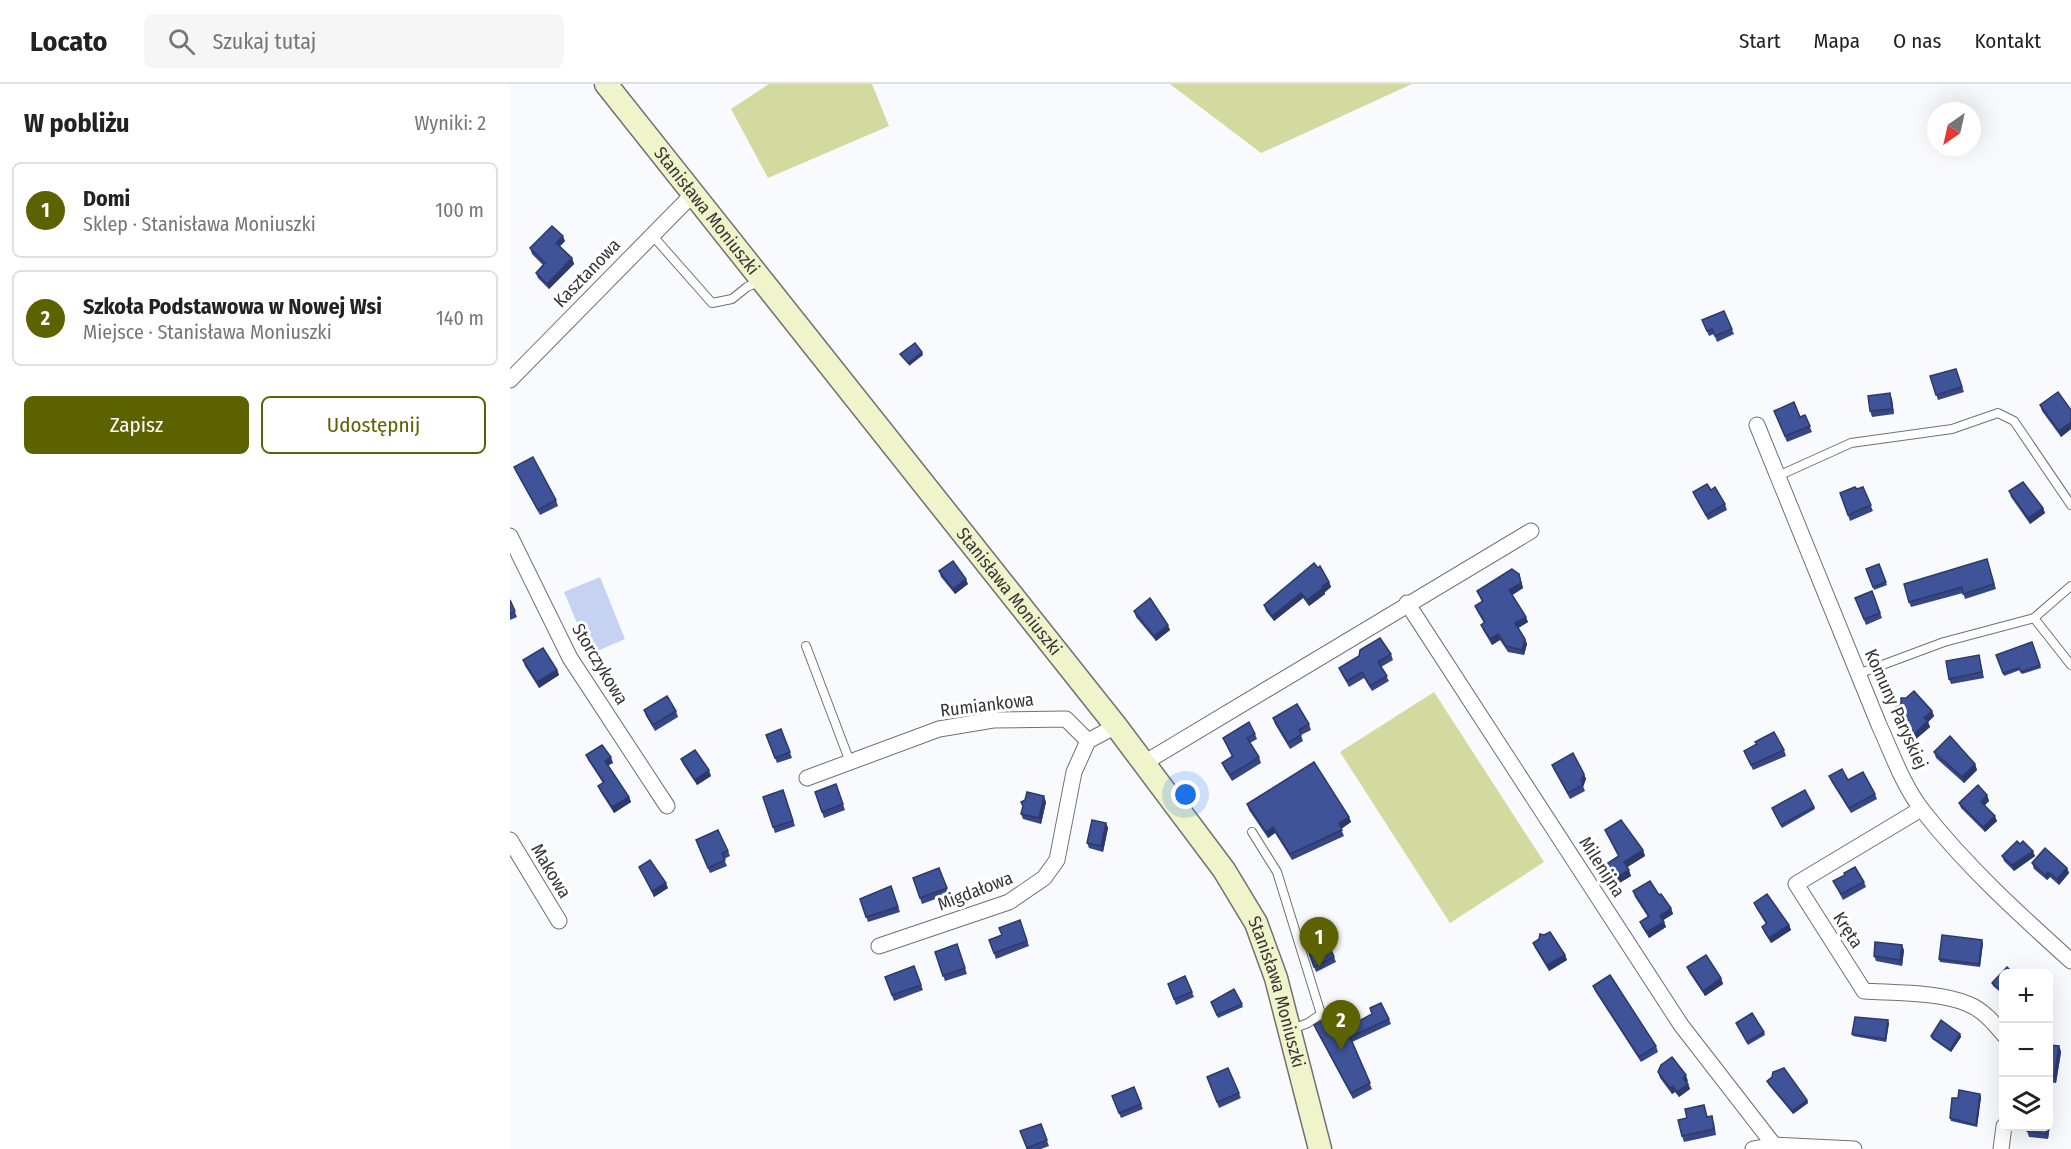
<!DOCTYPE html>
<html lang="pl">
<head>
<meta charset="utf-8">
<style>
	body { margin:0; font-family:"Fira Sans Condensed",sans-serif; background:#f6f6f6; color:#222 }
	.controls { position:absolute; right:18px; bottom:18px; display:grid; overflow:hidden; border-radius:9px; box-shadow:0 6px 24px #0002 }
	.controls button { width:54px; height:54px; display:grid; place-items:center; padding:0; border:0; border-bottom:2px solid #e0e0e0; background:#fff; color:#222; font:30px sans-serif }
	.compass { position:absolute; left:1417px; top:18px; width:54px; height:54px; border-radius:50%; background:#fff; box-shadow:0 6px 24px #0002; rotate:214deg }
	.you { position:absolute; left:676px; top:711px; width:21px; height:21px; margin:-15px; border:4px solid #fff; border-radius:50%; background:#1a73e8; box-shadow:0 0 0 9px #1a73e833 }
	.badge { display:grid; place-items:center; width:39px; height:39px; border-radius:50%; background:#5c6200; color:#fff; font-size:20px; font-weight:700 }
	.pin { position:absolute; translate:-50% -50px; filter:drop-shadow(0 2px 3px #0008) }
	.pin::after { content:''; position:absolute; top:32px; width:21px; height:18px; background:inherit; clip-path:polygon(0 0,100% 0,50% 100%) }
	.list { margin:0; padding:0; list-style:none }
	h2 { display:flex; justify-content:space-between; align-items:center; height:78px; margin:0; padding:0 24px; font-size:26px }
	h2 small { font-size:20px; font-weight:400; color:#767676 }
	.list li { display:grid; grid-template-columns:39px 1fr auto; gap:18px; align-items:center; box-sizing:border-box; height:96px; margin:0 12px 12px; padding:0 12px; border:2px solid #e0e0e0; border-radius:9px }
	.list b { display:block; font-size:22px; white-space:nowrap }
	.list p { margin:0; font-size:20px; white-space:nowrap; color:#767676 }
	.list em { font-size:20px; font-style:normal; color:#767676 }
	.actions { display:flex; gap:12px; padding:18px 24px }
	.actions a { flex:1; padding:14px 0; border:2px solid #5c6200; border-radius:9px; text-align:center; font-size:21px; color:#5c6200 }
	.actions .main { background:#5c6200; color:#fff }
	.icon { flex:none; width:33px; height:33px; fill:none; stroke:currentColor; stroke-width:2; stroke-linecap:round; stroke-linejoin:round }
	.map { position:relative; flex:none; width:1561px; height:1065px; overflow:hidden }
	header { display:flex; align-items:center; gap:36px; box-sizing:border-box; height:84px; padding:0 30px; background:#fff; border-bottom:2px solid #e0e0e0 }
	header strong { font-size:28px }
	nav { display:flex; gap:33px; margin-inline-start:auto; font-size:21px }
	.search { width:420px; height:54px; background:#f6f6f6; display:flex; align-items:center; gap:15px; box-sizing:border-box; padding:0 21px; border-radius:9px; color:#767676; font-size:22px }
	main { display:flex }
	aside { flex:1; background:#fff }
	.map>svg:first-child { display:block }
</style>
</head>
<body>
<header>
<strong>Locato</strong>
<div class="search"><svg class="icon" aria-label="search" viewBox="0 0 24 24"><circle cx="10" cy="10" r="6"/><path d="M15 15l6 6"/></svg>Szukaj tutaj</div>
<nav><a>Start</a><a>Mapa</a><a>O nas</a><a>Kontakt</a></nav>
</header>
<main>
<aside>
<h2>W pobliżu<small>Wyniki: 2</small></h2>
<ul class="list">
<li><span class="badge">1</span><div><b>Domi</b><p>Sklep · Stanisława Moniuszki</p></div><em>100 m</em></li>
<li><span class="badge">2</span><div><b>Szkoła Podstawowa w Nowej Wsi</b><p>Miejsce · Stanisława Moniuszki</p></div><em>140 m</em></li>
</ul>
<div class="actions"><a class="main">Zapisz</a><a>Udostępnij</a></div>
</aside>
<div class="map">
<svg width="1561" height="1065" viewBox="0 0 1561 1065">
	<rect width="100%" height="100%" fill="#f9fafd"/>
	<!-- green -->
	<g fill="#d2da9f">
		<polygon points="259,0 362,0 379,42 258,94 221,25"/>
		<polygon points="660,0 902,0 751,69"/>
		<polygon points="924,608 1034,778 940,839 830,668"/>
	</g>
	<!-- water -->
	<polygon fill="#c6d2f2" points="90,493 115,555 80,570 54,508"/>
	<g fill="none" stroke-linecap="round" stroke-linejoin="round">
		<!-- service casing -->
		<g stroke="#707173" stroke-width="10">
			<g id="service">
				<polyline points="142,151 202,219 222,215 237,203 250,197"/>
				<polyline points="1268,392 1341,359 1442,345 1488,329 1504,337 1561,421"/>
				<polyline points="1524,534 1561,581"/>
				<polyline points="296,562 340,678"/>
				<polyline points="1348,590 1434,558 1524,534 1561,502"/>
				<polyline points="742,748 767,788 811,930 798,939 782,945"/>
			</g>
		</g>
		<!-- minor casing -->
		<g stroke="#707173" stroke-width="17">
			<g id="minor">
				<polyline points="0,296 183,110"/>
				<path d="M1247,341L1369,641C1382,669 1393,702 1413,727C1456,782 1509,830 1561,877"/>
				<polyline points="0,452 60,574 157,722"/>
				<polyline points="897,519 1171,941 1264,1061"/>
				<polyline points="634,679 1021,447"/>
				<polyline points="297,694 429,645 483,636 556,635 578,657"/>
				<path d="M1411,725L1286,800L1354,907C1384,909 1431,908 1458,920C1473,926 1484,939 1494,951"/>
				<polyline points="0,756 49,837"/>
				<polyline points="369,862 499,818 534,794 547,776 564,688 578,657 606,642"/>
				<polyline points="1243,1065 1264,1061 1344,1065"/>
				<polyline points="1491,1065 1494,1042"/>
			</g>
		</g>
		<!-- secondary casing -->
		<g stroke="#707173" stroke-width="25">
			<g id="secondary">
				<path id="s1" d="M96,0L606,642L714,786L746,839L766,894L810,1065"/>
			</g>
		</g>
		<!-- service -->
		<use href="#service" stroke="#fff" stroke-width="8"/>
		<!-- minor -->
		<use href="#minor" stroke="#fff" stroke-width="15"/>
		<!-- secondary -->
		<use href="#secondary" stroke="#f0f4ca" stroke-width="22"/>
	</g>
	<!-- wall -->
	<g fill="#364784">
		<polygon points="55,157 50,162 62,174 64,180 39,205 28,194 26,189 33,181 22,170 20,164"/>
		<polygon points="1214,227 1224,250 1207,258 1204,250 1199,252 1192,236"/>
		<polygon points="1446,285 1454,308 1428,316 1420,292"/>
		<polygon points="1382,315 1384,330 1362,333 1360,327"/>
		<polygon points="1530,321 1561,326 1561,345 1551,353 1532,327"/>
		<polygon points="1264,327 1290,333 1295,331 1302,348 1277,358"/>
		<polygon points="4,383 46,416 48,422 30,431 6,388"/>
		<polygon points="1353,403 1363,427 1340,437 1330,409 1347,405"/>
		<polygon points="1201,406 1215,420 1217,426 1198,436 1185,413 1183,408"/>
		<polygon points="1499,407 1533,424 1535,429 1520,440 1501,413"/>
		<polygon points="1477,475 1486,505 1455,515 1453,509 1401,523 1399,518"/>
		<polygon points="1369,480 1377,501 1364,506 1356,485"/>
		<polygon points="429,487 458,500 445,510 431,493"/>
		<polygon points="1009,490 1013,504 1002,511 1018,538 1008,544 1015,555 1017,560 1014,571 998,568 990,556 982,561 973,546 971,541 974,539 967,527 965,522 972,518 967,507"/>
		<polygon points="819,498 821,503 815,508 815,510 799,522 793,514 764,537 756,527 754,521"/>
		<polygon points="1362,507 1372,534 1356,541 1345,514"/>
		<polygon points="0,516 7,533 0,536"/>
		<polygon points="624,527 660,546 646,557 626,533"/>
		<polygon points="1522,558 1531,584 1512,590 1510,586 1494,592 1486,571"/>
		<polygon points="881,570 883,576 871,583 879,597 862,607 854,594 839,603 831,589 829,584"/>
		<polygon points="1469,571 1474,594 1441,600 1439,595"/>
		<polygon points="13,576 47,586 49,591 29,604 15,582"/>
		<polygon points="1386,623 1422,627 1424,632 1418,638 1420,643 1406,655 1397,645 1395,639 1396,638 1388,628"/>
		<polygon points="134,626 166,627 168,633 145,647 136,632"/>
		<polygon points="763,634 799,640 801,646 791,651 793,657 780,665 765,640"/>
		<polygon points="271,645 282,674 267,679 256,651"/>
		<polygon points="745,650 747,655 740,659 749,673 751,679 722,697 714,684 712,679 722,673 715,659 713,654"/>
		<polygon points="1274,666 1276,672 1243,686 1234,667"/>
		<polygon points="1424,668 1465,680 1467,686 1454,699 1426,674"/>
		<polygon points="76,671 103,679 98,681 119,713 121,718 104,729 90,707 88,702 93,699 78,676"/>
		<polygon points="171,675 201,692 187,701 173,680"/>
		<polygon points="1042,681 1074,690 1076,695 1073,702 1075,707 1060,715 1044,686"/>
		<polygon points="1319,692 1338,696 1365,710 1367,715 1341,729 1321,697"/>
		<polygon points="326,700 335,726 314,734 305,708"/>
		<polygon points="273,706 285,742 265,749 253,713"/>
		<polygon points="1477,711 1479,717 1475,721 1487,737 1475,748 1451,724 1449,719"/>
		<polygon points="511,718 536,718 531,740 513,735 511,730 513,723"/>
		<polygon points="737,720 839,733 841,738 831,745 834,752 782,776 765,749 758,754 739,726"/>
		<polygon points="1304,723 1305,725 1272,744 1263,727"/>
		<polygon points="596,739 598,744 593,768 579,764 577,759"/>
		<polygon points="1095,746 1133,766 1135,772 1117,783 1121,792 1106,801 1097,786 1095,781 1108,772"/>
		<polygon points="1510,760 1525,772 1504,787 1494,777 1492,772"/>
		<polygon points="188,762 218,767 220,772 214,775 217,782 200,789"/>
		<polygon points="1522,779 1557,784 1559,789 1549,801 1540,793 1537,796 1524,785"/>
		<polygon points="129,783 158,804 144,813"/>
		<polygon points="429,784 439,810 412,820 403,794"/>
		<polygon points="1323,797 1354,798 1356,803 1333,816"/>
		<polygon points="381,802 390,828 358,838 350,815"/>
		<polygon points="1123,807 1149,811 1161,824 1163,830 1153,836 1156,843 1139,854 1132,843 1130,838 1138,833 1125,813"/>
		<polygon points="1244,819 1279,841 1281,846 1261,859 1254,848 1252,843 1256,840 1246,824"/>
		<polygon points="510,836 519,862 486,875 479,856 492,851 489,844"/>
		<polygon points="1034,851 1055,871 1057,876 1039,887 1025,864 1023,859"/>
		<polygon points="794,855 824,873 826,878 806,888"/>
		<polygon points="1473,859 1470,883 1430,878 1429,875"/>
		<polygon points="447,860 457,890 435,897 425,868"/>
		<polygon points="1394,866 1392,882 1366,877 1364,872"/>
		<polygon points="404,882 413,906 384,917 375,893"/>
		<polygon points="1177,883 1211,894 1213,900 1195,912 1179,888"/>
		<polygon points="1494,890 1494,911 1483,902 1482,899"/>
		<polygon points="675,892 684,913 666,921 658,900"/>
		<polygon points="1083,902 1146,962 1148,968 1131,978 1085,907"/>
		<polygon points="724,905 733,923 708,934 701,918"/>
		<polygon points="879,935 881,940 842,958 862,1005 843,1015 806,946 804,941 836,944"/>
		<polygon points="1226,939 1254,948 1255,951 1238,961"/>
		<polygon points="1379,939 1376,958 1343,952 1342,950"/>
		<polygon points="1450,950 1451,953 1441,968 1422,955 1421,952"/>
		<polygon points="1539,961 1549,962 1551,968 1546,999 1539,998"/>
		<polygon points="718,984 731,1014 709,1024 697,993"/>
		<polygon points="1148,988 1178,997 1177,998 1180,1005 1169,1013 1165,1008 1162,1010 1150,994"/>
		<polygon points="1257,997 1297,1016 1298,1019 1283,1030 1258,1000"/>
		<polygon points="624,1003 633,1025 611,1034 602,1012"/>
		<polygon points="1471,1013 1467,1043 1441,1037 1440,1034"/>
		<polygon points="1194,1021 1197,1033 1204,1038 1206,1051 1174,1058 1172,1052 1177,1034"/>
		<polygon points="1542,1027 1538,1055 1519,1053 1517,1047"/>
		<polygon points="531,1040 539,1062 531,1065 517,1065 510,1047"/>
	</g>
	<!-- shaded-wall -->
	<g fill="#2c3a6b">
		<polygon points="53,152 55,157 48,164 46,159"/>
		<polygon points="62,174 64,180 39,205 37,200"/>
		<polygon points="412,268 413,271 399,282 398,279"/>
		<polygon points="1380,309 1382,315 1384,330 1382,325"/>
		<polygon points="1561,338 1561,345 1551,353 1549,347"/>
		<polygon points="1533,424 1535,429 1520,440 1518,434"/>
		<polygon points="1009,490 1013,504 1001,512 999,506"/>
		<polygon points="456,495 458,500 445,510 443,505"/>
		<polygon points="819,498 821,503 815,508 815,510 799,522 797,516"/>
		<polygon points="791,509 793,514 764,537 762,532"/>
		<polygon points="1016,533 1018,538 1007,545 1005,539"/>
		<polygon points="658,541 660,546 646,557 644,552"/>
		<polygon points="988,550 990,556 982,561 980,555"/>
		<polygon points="1015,555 1017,560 1014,571 1012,566"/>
		<polygon points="47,586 49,591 29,604 27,598"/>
		<polygon points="1422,627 1424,632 1418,638 1420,643 1406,655 1404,650 1414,634"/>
		<polygon points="101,673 103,679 97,682 95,677"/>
		<polygon points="1465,680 1467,686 1454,699 1452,693"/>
		<polygon points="199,686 201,692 187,701 185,696"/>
		<polygon points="1074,690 1076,695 1073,703 1071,697"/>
		<polygon points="1477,711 1479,717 1473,723 1471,718"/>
		<polygon points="534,712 536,718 531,740 529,734"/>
		<polygon points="119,713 121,718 104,729 102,723"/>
		<polygon points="1485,732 1487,737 1475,748 1473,743"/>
		<polygon points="839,733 841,738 831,745 829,739"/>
		<polygon points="596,739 598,744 593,768 591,762"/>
		<polygon points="763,743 765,749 758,754 756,748"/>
		<polygon points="1133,766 1135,772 1116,784 1114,778"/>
		<polygon points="1523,767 1525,772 1504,787 1502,781"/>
		<polygon points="1557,784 1559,789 1549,801 1547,795"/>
		<polygon points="1119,786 1121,792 1106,801 1104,795"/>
		<polygon points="1538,788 1540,793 1537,796 1535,791"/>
		<polygon points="156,799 158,804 144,813 142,807"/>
		<polygon points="1161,824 1163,830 1152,837 1150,832"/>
		<polygon points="1154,838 1156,843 1139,854 1137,848"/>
		<polygon points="1279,841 1281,846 1261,859 1259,854"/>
		<polygon points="1472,856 1473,859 1470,883 1469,880"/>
		<polygon points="1392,861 1394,866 1392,882 1390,876"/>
		<polygon points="1055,871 1057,876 1039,887 1037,881"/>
		<polygon points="1211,894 1213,900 1195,912 1193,907"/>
		<polygon points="1378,936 1379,939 1376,958 1375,955"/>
		<polygon points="1450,950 1451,953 1441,968 1440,966"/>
		<polygon points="1549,962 1551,968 1546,999 1544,993"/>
		<polygon points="1176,991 1178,997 1175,999 1173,994"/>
		<polygon points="1178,1000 1180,1005 1169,1013 1167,1008"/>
		<polygon points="1163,1002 1165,1008 1162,1010 1160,1004"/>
		<polygon points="1470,1010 1471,1013 1467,1043 1466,1041"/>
		<polygon points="1297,1016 1298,1019 1283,1030 1282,1027"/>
		<polygon points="1540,1021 1542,1027 1538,1055 1536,1050 1537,1042 1539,1042"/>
	</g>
	<!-- building -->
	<g fill="#3f5399" stroke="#2c3a6b" stroke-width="1.5">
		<polygon points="42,142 53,152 46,159 62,174 37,200 26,189 35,179 20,164"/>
		<polygon points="1214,227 1222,245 1205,252 1202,245 1197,247 1192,236"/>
		<polygon points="405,259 412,268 398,279 390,270"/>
		<polygon points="1446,285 1452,303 1426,311 1420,292"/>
		<polygon points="1548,308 1561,326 1561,338 1549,347 1530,321"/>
		<polygon points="1380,309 1382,325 1360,327 1358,312"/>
		<polygon points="1284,318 1290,333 1295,331 1300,342 1275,352 1264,327"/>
		<polygon points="23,373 46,416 28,426 4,383"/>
		<polygon points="1513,398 1533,424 1518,434 1499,407"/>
		<polygon points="1197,400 1201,406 1205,403 1215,420 1196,431 1183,408"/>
		<polygon points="1345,403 1347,405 1353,403 1361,421 1338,431 1330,409"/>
		<polygon points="1477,475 1484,500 1453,510 1452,503 1399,518 1394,500"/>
		<polygon points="443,477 456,495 443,505 429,487"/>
		<polygon points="804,479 808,484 810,482 819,498 812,502 813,504 797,516 791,509 762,532 754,521"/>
		<polygon points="1369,480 1376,498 1363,503 1356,485"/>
		<polygon points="1002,485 1009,490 1011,499 999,506 1016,533 1005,539 1015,555 1012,566 996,562 988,550 980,555 971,541 975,538 965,522 973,517 967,507"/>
		<polygon points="1362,507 1370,529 1354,535 1345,514"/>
		<polygon points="640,514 658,541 644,552 624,527"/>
		<polygon points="0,516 5,527 0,530"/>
		<polygon points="870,554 881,570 868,578 877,592 860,602 852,588 837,597 829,584 849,572 850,566"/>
		<polygon points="1522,558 1530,581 1511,588 1509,584 1493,589 1486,571"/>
		<polygon points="33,564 47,586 27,598 13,576"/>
		<polygon points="1469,571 1472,588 1439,595 1436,577"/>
		<polygon points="1404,607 1422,627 1414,634 1418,637 1404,650 1395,639 1398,636 1386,623 1391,619 1391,614 1396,614"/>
		<polygon points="157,612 166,627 143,641 134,626"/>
		<polygon points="787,620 799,640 789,646 791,651 778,659 763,634"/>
		<polygon points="739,638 745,650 737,654 749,673 720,691 712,679 723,672 713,654"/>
		<polygon points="271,645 280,668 265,674 256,651"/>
		<polygon points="1264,648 1274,666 1241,681 1234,667 1247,660 1245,658"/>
		<polygon points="1440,652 1465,680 1452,693 1424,668"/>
		<polygon points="92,661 101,673 95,677 119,713 102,723 88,702 94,698 76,671"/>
		<polygon points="185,666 199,686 185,696 171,675"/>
		<polygon points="1063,669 1074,690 1071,697 1073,701 1058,709 1042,681"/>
		<polygon points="804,678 839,733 829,739 832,746 780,770 763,743 756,748 737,720"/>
		<polygon points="1332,685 1338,696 1353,688 1365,710 1339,724 1319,692"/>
		<polygon points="326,700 333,720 312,728 305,708"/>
		<polygon points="1468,701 1477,711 1471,718 1485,732 1473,743 1449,719"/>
		<polygon points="273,706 283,737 263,743 253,713"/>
		<polygon points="1295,706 1304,723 1271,741 1262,724"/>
		<polygon points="517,708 534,712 529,734 511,730 513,722 511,718 515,716"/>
		<polygon points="582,736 596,739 591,762 577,759"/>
		<polygon points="1111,736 1133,766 1114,778 1119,786 1104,795 1095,781 1109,772 1095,746"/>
		<polygon points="208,746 218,767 212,769 215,776 198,784 186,756"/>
		<polygon points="1507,757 1510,760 1513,757 1523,767 1502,781 1492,772"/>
		<polygon points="1535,764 1557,784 1547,795 1538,788 1535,791 1522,779"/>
		<polygon points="140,776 156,799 142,807 129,783"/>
		<polygon points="1345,783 1354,798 1331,810 1323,797 1335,791 1334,789"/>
		<polygon points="429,784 437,804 410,814 403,794"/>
		<polygon points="1140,797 1149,811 1151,810 1161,824 1150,832 1154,838 1137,848 1130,838 1139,832 1123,807"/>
		<polygon points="381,802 388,823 356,833 350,815"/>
		<polygon points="1257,810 1279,841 1259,854 1252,843 1257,839 1244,819"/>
		<polygon points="510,836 517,857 484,869 479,856 492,851 489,844"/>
		<polygon points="812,846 824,873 804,883 794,855"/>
		<polygon points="1040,848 1055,871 1037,881 1023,859 1029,855 1030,850 1034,851"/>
		<polygon points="1432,851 1472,856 1469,880 1429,875"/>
		<polygon points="1365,858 1392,861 1390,876 1364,872"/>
		<polygon points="447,860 455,884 433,892 425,868"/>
		<polygon points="1196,871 1211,894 1193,907 1177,883"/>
		<polygon points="404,882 411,901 382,911 375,893"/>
		<polygon points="1497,883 1504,890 1494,890 1494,909 1482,899"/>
		<polygon points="1100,891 1146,962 1129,973 1083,902"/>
		<polygon points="675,892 682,908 664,915 658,900"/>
		<polygon points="724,905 732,920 707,931 701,918"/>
		<polygon points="871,919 879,935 840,953 860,999 841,1009 804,941 828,928 836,944 862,930 860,924"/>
		<polygon points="1242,929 1254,948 1237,958 1226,939"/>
		<polygon points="1345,933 1378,936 1375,955 1342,950"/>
		<polygon points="1431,936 1450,950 1440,966 1421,952"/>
		<polygon points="1539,961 1549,962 1544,993 1539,993"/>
		<polygon points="1162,973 1176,991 1173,994 1178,1000 1167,1008 1163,1002 1160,1004 1148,988 1151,981"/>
		<polygon points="718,984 729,1009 707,1018 697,993"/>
		<polygon points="1274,984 1297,1016 1282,1027 1257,997 1262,993 1263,988"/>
		<polygon points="624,1003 631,1020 609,1029 602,1012"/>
		<polygon points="1449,1006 1470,1010 1466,1041 1440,1034 1442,1014 1448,1014"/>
		<polygon points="1194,1021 1197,1033 1202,1032 1204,1045 1172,1052 1168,1036 1177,1034 1175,1025"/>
		<polygon points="531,1040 537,1056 517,1064 510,1047"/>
		<polygon points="1517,1042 1537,1042 1536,1050 1517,1047"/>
	</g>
	<g text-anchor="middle" stroke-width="6" stroke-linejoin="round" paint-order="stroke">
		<!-- street labels -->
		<g font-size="18" fill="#363637" stroke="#fff">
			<text dy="6" stroke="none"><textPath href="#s1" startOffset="162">Stanisława Moniuszki</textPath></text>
			<text transform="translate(77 189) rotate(-46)" y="6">Kasztanowa</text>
			<text dy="6" stroke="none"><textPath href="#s1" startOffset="648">Stanisława Moniuszki</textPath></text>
			<text transform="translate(90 580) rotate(59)" y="6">Storczykowa</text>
			<text transform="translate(477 621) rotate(-7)" y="6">Rumiankowa</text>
			<text transform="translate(1386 625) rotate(66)" y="6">Komuny Paryskiej</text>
			<text transform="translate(1092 783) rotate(57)" y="6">Milenijna</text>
			<text transform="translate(41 787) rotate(59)" y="6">Makowa</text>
			<text transform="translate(465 807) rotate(-21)" y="6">Migdałowa</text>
			<text transform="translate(1338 846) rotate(57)" y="6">Kręta</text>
			<text dy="6" stroke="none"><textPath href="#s1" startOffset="1134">Stanisława Moniuszki</textPath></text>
		</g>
	</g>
</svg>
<div class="controls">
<button>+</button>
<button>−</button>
<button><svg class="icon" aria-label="layers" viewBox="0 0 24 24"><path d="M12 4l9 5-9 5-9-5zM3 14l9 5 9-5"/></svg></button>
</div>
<svg class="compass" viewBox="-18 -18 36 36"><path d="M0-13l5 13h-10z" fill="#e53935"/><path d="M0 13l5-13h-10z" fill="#767676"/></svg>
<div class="you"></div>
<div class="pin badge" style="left:809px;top:883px">1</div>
<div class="pin badge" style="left:831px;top:966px">2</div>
</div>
</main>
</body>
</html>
